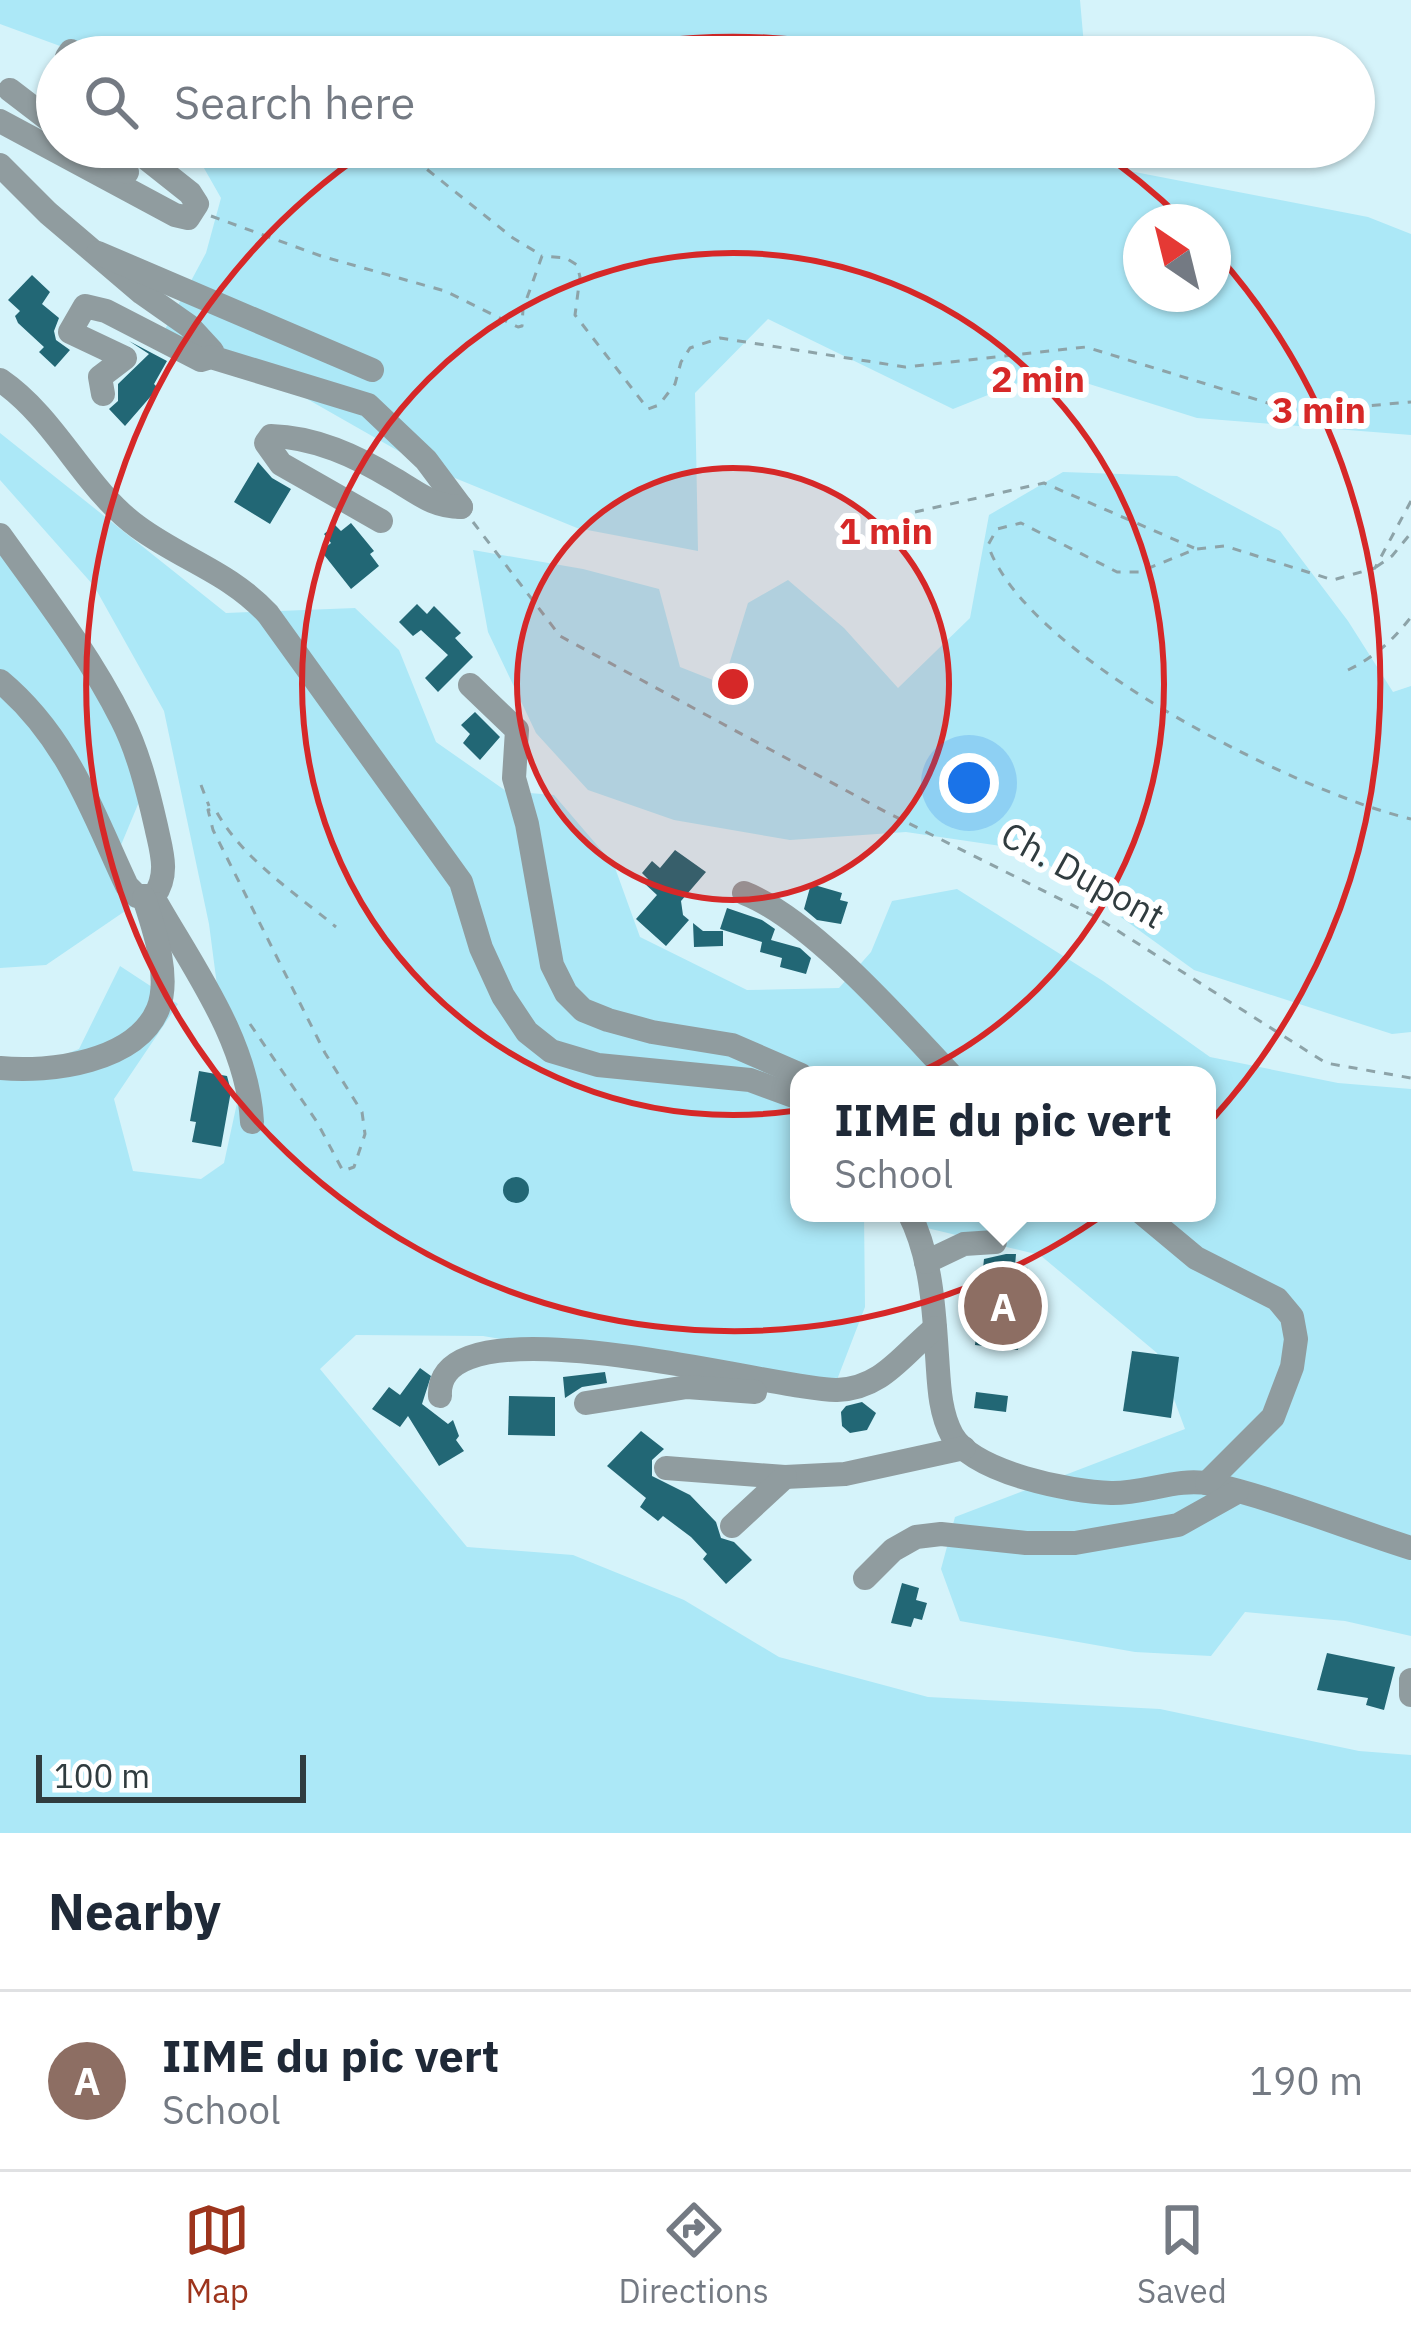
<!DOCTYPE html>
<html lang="en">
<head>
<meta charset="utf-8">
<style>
	body { margin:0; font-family:"IBM Plex Sans",sans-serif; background:#f2f2f3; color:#1f2937 }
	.compass { position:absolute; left:1123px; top:204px; width:108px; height:108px; border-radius:50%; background:#fff; box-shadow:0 3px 9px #0004; rotate:325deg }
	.scale { position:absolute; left:36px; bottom:30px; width:270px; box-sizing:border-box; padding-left:12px; border:6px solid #303c3f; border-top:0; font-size:33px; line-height:42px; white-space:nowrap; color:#303c3f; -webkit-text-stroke:9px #fff; paint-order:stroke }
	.you { position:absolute; left:969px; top:783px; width:42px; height:42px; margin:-30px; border:9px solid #fff; border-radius:50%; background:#1a73e8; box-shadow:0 0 0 18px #1a73e833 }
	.badge { display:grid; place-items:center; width:78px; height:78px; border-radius:50%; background:#9d341c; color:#fff; font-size:39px; font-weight:700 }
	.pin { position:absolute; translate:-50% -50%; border:6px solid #fff; box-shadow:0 3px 12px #0006 }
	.popup { position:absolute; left:790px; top:1066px; width:426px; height:156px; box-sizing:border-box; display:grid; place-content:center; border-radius:24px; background:#fff; filter:drop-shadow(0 3px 9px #0005); font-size:39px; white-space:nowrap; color:#747a83 }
	.popup b { font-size:45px; color:#1f2937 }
	.popup::after { content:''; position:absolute; left:50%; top:100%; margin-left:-24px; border:24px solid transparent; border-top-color:#fff }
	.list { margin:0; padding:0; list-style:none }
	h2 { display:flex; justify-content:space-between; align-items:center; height:156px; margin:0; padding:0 48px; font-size:51px }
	h2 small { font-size:39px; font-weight:400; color:#747a83 }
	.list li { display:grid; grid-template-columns:78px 1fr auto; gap:36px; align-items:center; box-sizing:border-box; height:180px; padding:0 48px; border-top:3px solid #e0e1e3 }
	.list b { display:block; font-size:45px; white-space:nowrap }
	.list p { margin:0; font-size:39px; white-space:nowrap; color:#747a83 }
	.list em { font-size:39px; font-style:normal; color:#747a83 }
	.icon { flex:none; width:66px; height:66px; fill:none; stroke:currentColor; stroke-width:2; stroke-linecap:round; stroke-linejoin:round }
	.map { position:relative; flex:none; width:1411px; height:1833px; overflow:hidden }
	.search { position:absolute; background:#fff; box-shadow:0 3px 9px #0004; left:36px; right:36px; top:36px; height:132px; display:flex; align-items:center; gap:30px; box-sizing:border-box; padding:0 42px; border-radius:66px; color:#747a83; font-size:45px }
	.sheet { height:336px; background:#fff }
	nav { display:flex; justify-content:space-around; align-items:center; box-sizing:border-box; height:168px; border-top:3px solid #e0e1e3; background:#fff; font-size:33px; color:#747a83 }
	nav a { display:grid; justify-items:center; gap:6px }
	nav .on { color:#9d341c }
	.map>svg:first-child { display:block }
</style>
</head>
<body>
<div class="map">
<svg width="1411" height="1833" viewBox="0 0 1411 1833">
	<rect width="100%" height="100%" fill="#d5f3fa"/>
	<!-- green -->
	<g fill="#ace8f7" fill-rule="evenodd">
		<polygon points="0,0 1080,0 1085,57 90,57 0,24"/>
		<path d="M192,147H1087L1088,163L1368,217L1411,234V435L1197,418L1048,371L953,409L768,319L695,393L698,551L577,528L423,465L272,379L162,335L206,253L221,198ZM1141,222H1213V294H1141Z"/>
		<path d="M0,433L226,613L355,608L399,650L436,742L506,791L554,795L614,865L640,937L747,990L839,988L871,952L892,901L957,889L1103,981L1210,1057L1338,1083L1411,1089V1636L1345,1621L1245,1612L1211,1656L1135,1652L960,1621L941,1569L955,1517L1185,1429L1157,1353L1040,1255L864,1213L865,1307L835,1385L659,1365L483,1336L356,1335L320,1369L467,1547L573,1555L684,1600L779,1657L928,1697L1160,1709L1359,1751L1411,1755V1833H0V1080L79,1049L120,966L178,1004L114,1099L133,1171L201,1179L224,1163L242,1080L218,993L209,924L164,711L94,586L0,480ZM799,1075H1207V1213H799Z"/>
		<polygon points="1063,472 1177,476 1280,531 1348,621 1393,692 1411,686 1411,1032 1392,1034 1194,970 1028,850 906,832 790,840 674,820 588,790 536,733 488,632 473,550 583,569 659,589 680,667 723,684 748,603 788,580 844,628 898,688 970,618 989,515"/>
		<polygon points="0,540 149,778 116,857 136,890 175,877 46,965 0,968"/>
	</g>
	<!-- building -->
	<g fill="#226775">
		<polygon points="32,275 50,292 42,304 59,318 54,331 56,340 70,350 55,367 39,352 44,347 18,323 15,316 20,311 8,300"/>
		<polygon points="129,341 167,361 154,384 158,388 125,426 109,409 118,401 118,384 149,354"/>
		<polygon points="258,462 272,478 291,489 270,524 234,502"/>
		<polygon points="351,523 374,551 370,554 379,566 351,589 321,551 331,543 324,534 335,525 341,531"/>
		<polygon points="417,604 427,614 434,606 461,633 455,638 473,657 438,692 425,678 448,655 421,630 413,636 399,622"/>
		<polygon points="475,712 500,737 480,760 463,743 470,734 461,725"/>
		<polygon points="675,850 706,872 681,901 683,915 689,920 666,946 636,919 657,895 644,883 648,879 642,873 652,861 660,868"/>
		<polygon points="811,884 842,893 840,900 848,902 841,924 817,920 804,909"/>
		<polygon points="727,908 762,920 775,929 771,940 800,948 811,958 806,974 780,967 782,958 760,952 762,942 720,929"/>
		<polygon points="693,923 703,931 723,931 723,946 694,947"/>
		<polygon points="199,1071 227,1076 231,1091 221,1147 192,1142 196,1122 190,1121"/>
		<circle cx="516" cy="1190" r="13"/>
		<polygon points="1006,1254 1016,1254 1015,1266 1028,1268 1018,1350 975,1345 984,1259"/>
		<polygon points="1132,1351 1179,1357 1171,1418 1123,1411"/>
		<polygon points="420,1368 431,1376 422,1404 448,1424 453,1420 459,1436 456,1440 464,1451 439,1466 408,1416 400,1427 372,1409 389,1387 400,1395"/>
		<polygon points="605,1372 607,1383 582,1387 565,1398 563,1377"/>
		<polygon points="976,1392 1008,1396 1006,1412 974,1408"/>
		<polygon points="509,1396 555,1397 555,1436 508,1435"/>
		<polygon points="862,1402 876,1413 867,1430 850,1433 842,1426 841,1412 846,1406"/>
		<polygon points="641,1431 664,1449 652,1460 652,1476 690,1495 716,1522 721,1538 734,1542 752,1560 726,1584 703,1559 707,1554 691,1537 663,1516 658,1521 640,1507 646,1498 607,1466"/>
		<polygon points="902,1583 919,1588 916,1600 927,1603 922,1620 914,1618 911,1627 891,1623"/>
		<polygon points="1327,1653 1395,1667 1384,1710 1366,1705 1368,1698 1317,1690"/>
	</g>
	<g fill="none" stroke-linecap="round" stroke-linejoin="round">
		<!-- path -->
		<g stroke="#8da3a8" stroke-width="3" stroke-dasharray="9 9" stroke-linecap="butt">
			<polyline points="399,147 513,238 541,255"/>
			<polyline points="211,216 321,256 445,291 518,327 522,326 523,309 542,256 566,258 577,265 580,277 575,315 648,409 659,405 675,384 681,362 690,348 720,338 905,367 1086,347 1297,412 1411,402"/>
			<path d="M1411,501L1375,568L1333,580L1225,546L1196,549L1139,572H1117L1021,523L997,529L988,545C1026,658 1300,793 1411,819"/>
			<polyline points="915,512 1044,483 1194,548"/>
			<polyline points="473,522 560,636 886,812 1096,917 1326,1063 1411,1078"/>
			<polyline points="1376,567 1392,556 1411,533"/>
			<path d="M1348,670C1375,657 1393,640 1411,617"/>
			<polyline points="201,785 209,806"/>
			<path d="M250,1024L317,1122L343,1171L354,1167L365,1134L362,1112L325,1053L213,830L208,810L215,809C241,858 294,892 336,927"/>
		</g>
		<!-- minor -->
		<g stroke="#909c9f" stroke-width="24">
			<polyline points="67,57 71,51"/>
			<polyline points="10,90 57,126"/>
			<polyline points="0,121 175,215 188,218 197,204 190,193 132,147"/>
			<polyline points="85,147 127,172"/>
			<polyline points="0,165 48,213 142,293 189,326 212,351 211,357"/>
			<polyline points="98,253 372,370"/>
			<path d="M0,380C57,419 84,488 138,527C183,560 229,572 268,614L461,882L481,948L503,996L527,1032L551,1051L598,1065L750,1080L799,1098"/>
			<polyline points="103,394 100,377 125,358 70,332 85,306 106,311 201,360 211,357 368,405 426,460 461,507"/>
			<path d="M381,521L281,464L266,443L271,436C315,437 356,456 394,479C418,493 433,507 461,507"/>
			<path d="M0,535C43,595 89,654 122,720C138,751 148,791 156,826C161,850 170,874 154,896H137L127,886C91,809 67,737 0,681"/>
			<polyline points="470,685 517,730 514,778 527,824 552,965 566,993 583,1010 608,1020 652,1032 732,1045 801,1075"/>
			<path d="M744,893C811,919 900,1021 951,1075"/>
			<path d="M157,904C195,970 248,1043 252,1122"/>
			<path d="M0,1068C50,1073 136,1062 158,1009C171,977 154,929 144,898"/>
			<path d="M909,1213C931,1256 934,1308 937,1355C939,1382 939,1411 952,1435C974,1473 1071,1492 1111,1493C1144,1494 1178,1477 1211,1484C1274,1498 1347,1528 1411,1548"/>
			<polyline points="1142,1213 1196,1258 1277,1299 1292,1317 1296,1339 1292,1367 1273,1417 1207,1483"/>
			<polyline points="926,1262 964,1244 995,1242"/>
			<path d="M440,1396C434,1293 783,1392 837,1390C882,1389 903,1354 935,1328"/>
			<polyline points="586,1403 687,1387 755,1392"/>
			<polyline points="666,1468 785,1477 845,1474 964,1448"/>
			<polyline points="732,1526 785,1477"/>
			<polyline points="865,1578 893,1550 916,1537 941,1534 1026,1543 1075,1543 1178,1525 1237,1492"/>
			<polyline points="1411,1680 1411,1695"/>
		</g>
	</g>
	<!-- distance rings -->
	<circle cx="733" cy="684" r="216" fill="#d62828" fill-opacity=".12"/>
	<g fill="none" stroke="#d62828" stroke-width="6">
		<circle cx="733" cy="684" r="216"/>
		<circle cx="733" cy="684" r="431"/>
		<path d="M576 56A647 647 0 0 1 890 56M1095 148A647 647 0 0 1 1182 219M1214 251A647 647 0 1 1 371 148"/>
	</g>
	<g text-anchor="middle" stroke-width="12" stroke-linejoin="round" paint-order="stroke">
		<!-- street labels -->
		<g font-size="36" fill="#303c3f" stroke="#fff">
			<text transform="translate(1083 875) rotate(29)" y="13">Ch. Dupont</text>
		</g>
	</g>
	<circle cx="733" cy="684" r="18" fill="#d62828" stroke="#fff" stroke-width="6"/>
	<g font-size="36" text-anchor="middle" font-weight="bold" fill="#d62828" stroke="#fff" stroke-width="12" stroke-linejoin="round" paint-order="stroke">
		<text x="1038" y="392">2 min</text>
		<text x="1319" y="423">3 min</text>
		<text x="886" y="544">1 min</text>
	</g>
</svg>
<svg class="compass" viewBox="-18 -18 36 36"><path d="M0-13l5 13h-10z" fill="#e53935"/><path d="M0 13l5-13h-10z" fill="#747a83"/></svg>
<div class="scale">100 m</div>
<div class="you"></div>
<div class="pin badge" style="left:1003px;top:1306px;background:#8d6e63">A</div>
<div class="popup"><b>IIME du pic vert</b>School</div>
<div class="search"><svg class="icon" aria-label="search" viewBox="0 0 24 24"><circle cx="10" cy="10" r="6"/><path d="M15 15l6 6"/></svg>Search here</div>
</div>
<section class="sheet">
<h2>Nearby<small></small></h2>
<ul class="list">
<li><span class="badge" style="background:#8d6e63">A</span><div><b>IIME du pic vert</b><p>School</p></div><em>190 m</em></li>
</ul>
</section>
<nav>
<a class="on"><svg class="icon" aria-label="map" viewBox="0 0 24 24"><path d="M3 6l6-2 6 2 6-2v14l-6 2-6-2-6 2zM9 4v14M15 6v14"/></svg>Map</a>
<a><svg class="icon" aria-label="directions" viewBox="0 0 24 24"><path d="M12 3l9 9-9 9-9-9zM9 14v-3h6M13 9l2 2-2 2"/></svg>Directions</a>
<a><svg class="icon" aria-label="saved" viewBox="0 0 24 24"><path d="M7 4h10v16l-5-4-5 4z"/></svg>Saved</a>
</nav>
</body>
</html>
